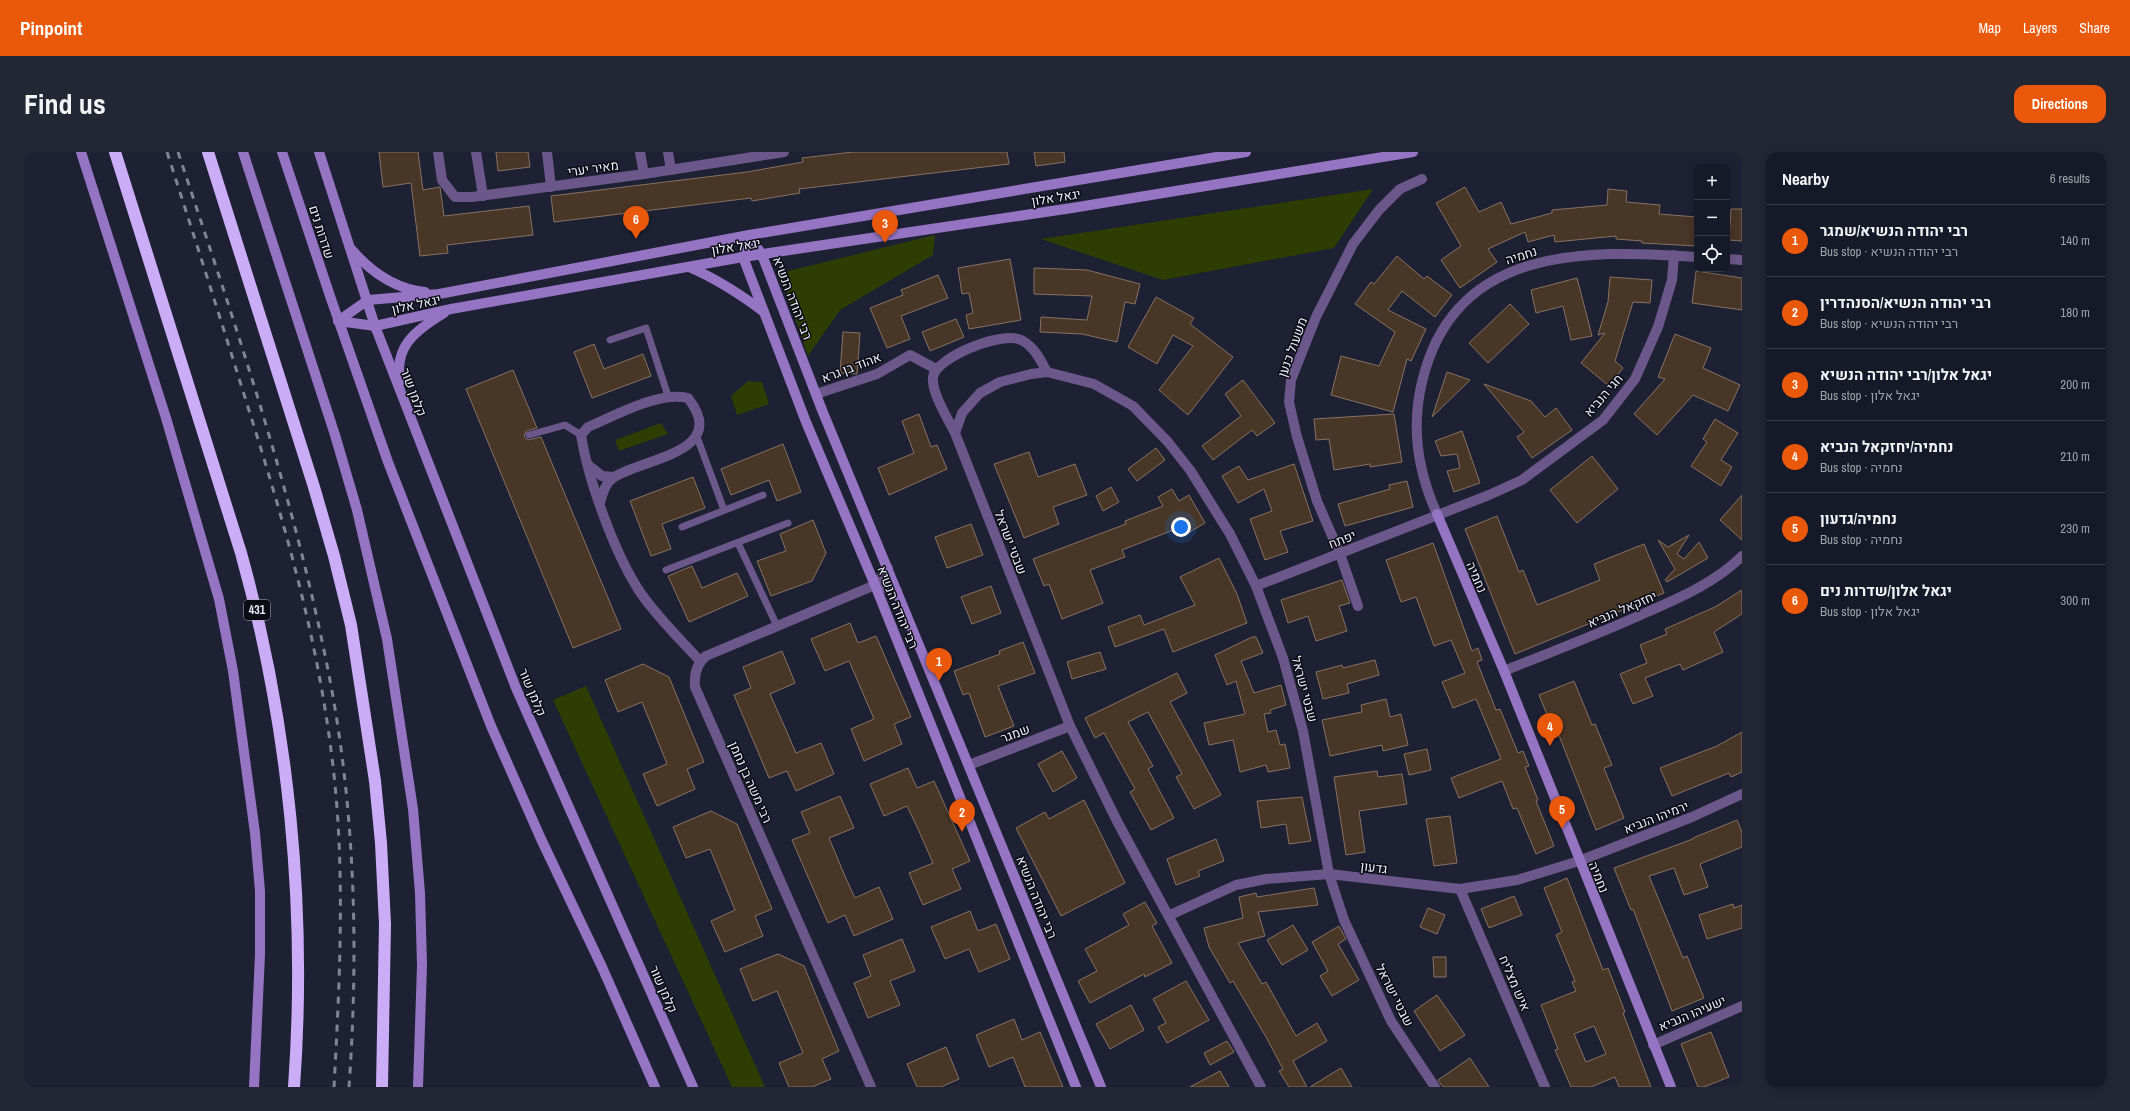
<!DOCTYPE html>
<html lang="en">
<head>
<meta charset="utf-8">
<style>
	body { margin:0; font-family:"Archivo Narrow",Heebo,sans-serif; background:#232633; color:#f1f3f6 }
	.controls { position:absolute; right:12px; top:12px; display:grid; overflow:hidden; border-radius:8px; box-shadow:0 2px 10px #0003 }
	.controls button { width:36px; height:36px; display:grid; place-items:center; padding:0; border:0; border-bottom:1px solid #353844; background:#161927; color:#f1f3f6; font:20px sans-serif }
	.you { position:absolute; left:1157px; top:375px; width:14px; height:14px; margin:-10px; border:3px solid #fff; border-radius:50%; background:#1a73e8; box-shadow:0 0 0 6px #1a73e833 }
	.badge { display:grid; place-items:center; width:26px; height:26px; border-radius:50%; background:#ea580c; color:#fff; font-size:13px; font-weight:700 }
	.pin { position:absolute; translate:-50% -33px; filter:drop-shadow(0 1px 2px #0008) }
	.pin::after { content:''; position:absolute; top:21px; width:14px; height:12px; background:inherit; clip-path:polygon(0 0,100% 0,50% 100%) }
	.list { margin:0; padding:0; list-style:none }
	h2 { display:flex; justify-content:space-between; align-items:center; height:52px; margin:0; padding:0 16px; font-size:17px }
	h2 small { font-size:13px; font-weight:400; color:#9ea0a7 }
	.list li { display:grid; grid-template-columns:26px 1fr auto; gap:12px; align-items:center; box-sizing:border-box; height:72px; padding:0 16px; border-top:1px solid #353844 }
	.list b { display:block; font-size:15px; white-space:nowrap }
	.list p { margin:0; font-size:13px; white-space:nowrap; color:#9ea0a7 }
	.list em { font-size:13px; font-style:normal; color:#9ea0a7 }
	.icon { flex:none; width:22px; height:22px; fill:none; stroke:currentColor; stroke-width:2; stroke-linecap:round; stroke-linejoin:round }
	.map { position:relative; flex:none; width:1718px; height:935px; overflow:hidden; border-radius:12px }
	header { display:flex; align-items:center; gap:24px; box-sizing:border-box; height:56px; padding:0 20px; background:#ea580c; color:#fff }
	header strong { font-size:19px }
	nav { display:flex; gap:22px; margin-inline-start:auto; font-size:14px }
	.intro { display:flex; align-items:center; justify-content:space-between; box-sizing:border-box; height:96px; padding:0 24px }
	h1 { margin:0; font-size:28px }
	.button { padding:10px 18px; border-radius:12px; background:#ea580c; color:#fff; font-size:14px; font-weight:700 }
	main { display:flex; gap:24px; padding:0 24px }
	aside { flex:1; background:#161927; border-radius:12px; box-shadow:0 2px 10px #0003 }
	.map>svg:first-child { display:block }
</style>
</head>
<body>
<header>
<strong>Pinpoint</strong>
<nav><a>Map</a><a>Layers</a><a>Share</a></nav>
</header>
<div class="intro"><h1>Find us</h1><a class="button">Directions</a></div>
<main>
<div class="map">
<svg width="1718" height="935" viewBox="0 0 1718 935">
	<rect width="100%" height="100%" fill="#1e2134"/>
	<!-- green -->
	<g fill="#2f3d02">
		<polygon points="1349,37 1310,96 1139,128 1017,87"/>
		<polygon points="911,83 909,103 816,158 784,204 756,121"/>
		<polygon points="724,229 738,230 745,252 713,263 707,244"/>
		<polygon points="637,271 644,282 595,299 591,288"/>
		<polygon points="562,534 741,935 708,935 529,548"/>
	</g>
	<!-- building -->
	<g fill="#483627" stroke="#877262" fill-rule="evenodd">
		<polygon points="355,0 394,0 399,38 416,35 420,64 505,54 509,83 423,93 424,101 396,104 387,31 359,35"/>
		<polygon points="472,0 504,0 506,15 474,19"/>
		<polygon points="829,0 983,0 985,12 775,37 776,41 728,49 727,46 530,70 527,44 723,20 779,10 778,6"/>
		<polygon points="1010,0 1040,0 1041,10 1012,14"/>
		<polygon points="1441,35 1455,60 1477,50 1487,72 1528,61 1528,58 1583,53 1584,37 1603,39 1602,50 1636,53 1635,62 1673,65 1673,94 1618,91 1618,89 1592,87 1592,84 1531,90 1530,83 1504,90 1501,80 1464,97 1473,110 1436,136 1417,108 1437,94 1412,51"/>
		<polygon points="1707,57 1718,57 1718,89 1705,88"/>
		<polygon points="1373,104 1400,127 1403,124 1428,143 1411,165 1378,139 1364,158 1402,177 1387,209 1383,207 1369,260 1307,243 1317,204 1355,214 1371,180 1331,152 1347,130 1350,132"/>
		<polygon points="986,107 997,168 945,177 942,163 949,161 945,141 938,142 934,116"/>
		<polygon points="1010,116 1063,118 1116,132 1111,152 1101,150 1093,190 1058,182 1016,180 1017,165 1063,168 1068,144 1010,142"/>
		<polygon points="1672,119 1718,126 1718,158 1668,151"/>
		<polygon points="914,123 924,146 877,164 886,187 863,196 846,156 879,143 877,138"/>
		<polygon points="1586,125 1628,128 1626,151 1609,150 1591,209 1599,216 1585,234 1557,211 1581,181 1574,183 1584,150"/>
		<polygon points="1553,126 1568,184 1547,188 1539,154 1512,161 1507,138"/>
		<polygon points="1132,145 1170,166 1166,172 1209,205 1164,263 1135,238 1169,194 1149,183 1133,212 1104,195"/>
		<polygon points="1486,152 1505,172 1464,211 1445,191"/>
		<polygon points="932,167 940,185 906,199 898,180"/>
		<polygon points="819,180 836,181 833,222 816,221"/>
		<polygon points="1651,182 1687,196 1679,216 1716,233 1704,259 1669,243 1633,283 1610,262 1641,227 1634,225"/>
		<polygon points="570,192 580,217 619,202 627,224 568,246 550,200"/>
		<polygon points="489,218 513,276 502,279 500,285 504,288 517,285 597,477 549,496 442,237"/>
		<polygon points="1423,220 1446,228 1408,265"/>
		<polygon points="1219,228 1251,271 1233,284 1228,278 1189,308 1178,294 1217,264 1201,242"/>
		<polygon points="1460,232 1507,249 1521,265 1532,256 1548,278 1508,306 1493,285 1500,280"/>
		<polygon points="895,262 907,295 913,293 923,317 865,343 854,316 890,301 878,269"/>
		<polygon points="1370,262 1378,310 1346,315 1346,312 1310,318 1305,287 1292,288 1290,267"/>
		<polygon points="1691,267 1714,281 1697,308 1708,315 1697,334 1667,314 1683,290 1679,287"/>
		<polygon points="1438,279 1456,331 1430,340 1423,319 1436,316 1433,302 1417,304 1411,289"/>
		<polygon points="759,292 777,340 753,349 745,328 707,343 697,317"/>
		<polygon points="1132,296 1141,308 1113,329 1104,317"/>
		<polygon points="1005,300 1014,325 1051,312 1063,343 1029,355 1035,372 1000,386 970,312"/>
		<polygon points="1568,304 1594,337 1553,371 1526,338"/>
		<polygon points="1270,312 1289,369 1256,379 1264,400 1241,408 1226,367 1248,359 1240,337 1214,351 1198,324 1215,314 1224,328"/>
		<polygon points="669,325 681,356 638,372 647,397 627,404 606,349"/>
		<polygon points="1383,329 1389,355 1321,374 1314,352 1366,337 1365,333"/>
		<polygon points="1087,335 1095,350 1079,359 1072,344"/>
		<polygon points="1148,337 1155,349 1165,343 1181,371 1157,385 1152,377 1098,398 1101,405 1066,418 1079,451 1038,467 1025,432 1020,434 1009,407 1102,372 1101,369 1139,354 1134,345"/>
		<polygon points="1718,343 1718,388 1696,368"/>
		<polygon points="1473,364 1495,420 1499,418 1513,453 1576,428 1570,412 1620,392 1640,441 1491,502 1441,377"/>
		<polygon points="789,368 802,401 788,429 747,444 733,409 762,399 756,382"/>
		<polygon points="947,372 959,403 923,416 911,385"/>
		<polygon points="1665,383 1653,402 1660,407 1675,390 1684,406 1643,430 1641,428 1651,417 1634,388 1644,395"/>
		<polygon points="1409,391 1448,499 1454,496 1458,508 1453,510 1472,558 1476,557 1494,601 1499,599 1505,614 1501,615 1514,648 1512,649 1530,694 1512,702 1493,656 1489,657 1478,629 1435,646 1427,626 1477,607 1452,547 1429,556 1418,530 1441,521 1427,488 1410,494 1392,445 1377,450 1362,408"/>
		<polygon points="1195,406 1213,442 1223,471 1149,500 1140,477 1091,495 1084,475 1116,463 1120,473 1171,453 1156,425"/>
		<polygon points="668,414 678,436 713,421 724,444 665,470 644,424"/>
		<polygon points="1318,428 1326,451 1315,454 1323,479 1292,489 1284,464 1264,471 1257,448"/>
		<polygon points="967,434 977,461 948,472 937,445"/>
		<polygon points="1718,438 1718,462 1690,480 1699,500 1659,518 1656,512 1621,526 1629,544 1609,552 1596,522 1623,511 1616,493 1643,482 1641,477 1691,455"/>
		<polygon points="826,471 834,491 852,484 887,565 870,572 878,592 840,609 827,577 850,567 835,532 825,509 801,519 787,487"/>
		<polygon points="1228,485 1232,485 1239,501 1217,509 1230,541 1257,533 1262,553 1246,558 1247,561 1240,562 1244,580 1252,578 1256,593 1261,592 1266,616 1244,620 1242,613 1216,620 1209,588 1185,593 1180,571 1221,562 1212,529 1203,533 1191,503"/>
		<polygon points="999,490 1011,521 974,534 990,574 961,585 945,541 939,543 930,519 976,502 975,499"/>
		<polygon points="758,499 771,531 746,542 762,578 772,601 797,591 810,622 772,639 763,619 745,626 710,543 727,536 719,515"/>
		<polygon points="1076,500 1082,517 1048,527 1043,510"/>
		<polygon points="1351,508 1355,523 1323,532 1325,541 1299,547 1292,520 1318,513 1319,516"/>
		<polygon points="619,512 645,525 680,610 663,617 671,637 633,654 619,622 643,612 618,550 594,560 581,528"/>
		<polygon points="1153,521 1163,541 1146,550 1197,643 1170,657 1152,625 1158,622 1124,560 1104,570 1129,614 1124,617 1150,666 1127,678 1106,640 1111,637 1080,581 1071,586 1061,566"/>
		<polygon points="1550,529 1568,573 1571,572 1588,613 1580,616 1600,666 1572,678 1534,581 1531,582 1515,543"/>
		<polygon points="1362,547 1366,565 1377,562 1384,593 1359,599 1358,593 1306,604 1298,568 1338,560 1337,553"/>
		<polygon points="1718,580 1718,620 1707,625 1705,621 1648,644 1636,616 1693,594"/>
		<polygon points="1403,597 1407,618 1385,623 1380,602"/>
		<polygon points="1038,599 1053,626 1029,640 1014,612"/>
		<polygon points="884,616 893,636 910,629 946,709 928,717 937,737 899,753 885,721 909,711 894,677 883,654 860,664 846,632"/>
		<polygon points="1353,619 1354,625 1378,622 1383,652 1335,659 1341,700 1322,703 1310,625"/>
		<polygon points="816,644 830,676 805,686 820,722 831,746 855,735 869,767 830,784 821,763 804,771 768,688 786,681 777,660"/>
		<polygon points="1278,645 1287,689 1265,692 1262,672 1237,676 1233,649"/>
		<polygon points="1060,648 1101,731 1037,764 992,676 1021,660 1025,667"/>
		<polygon points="687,659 713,672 748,757 731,764 739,784 701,800 687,769 711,758 686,697 662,706 649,675"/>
		<polygon points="1426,664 1433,711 1410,714 1402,667"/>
		<polygon points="1713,668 1718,680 1718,695 1676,712 1684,735 1660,743 1650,716 1625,724 1659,806 1663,804 1680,846 1648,859 1609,757 1607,758 1590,716 1669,687 1669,686"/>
		<polygon points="1192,687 1200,709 1174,719 1176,724 1152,733 1143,707"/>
		<path d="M1543,726L1579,818L1584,816L1601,860L1599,861L1627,935H1595L1591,925L1567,935H1547L1531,898L1534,897L1517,853L1552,839L1548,830L1551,829L1532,783L1538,780L1520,736ZM1570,874L1582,902L1562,910L1550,882Z"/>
		<polygon points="1290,736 1294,753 1234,760 1241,784 1214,791 1238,832 1242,830 1272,884 1293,871 1303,889 1269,909 1283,935 1265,935 1255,919 1259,917 1242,885 1209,829 1206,831 1185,795 1180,776 1219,766 1215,745 1232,741 1233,745"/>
		<polygon points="1490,744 1498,763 1465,776 1457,757"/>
		<polygon points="1121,750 1133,771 1128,774 1148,811 1121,825 1120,822 1066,851 1054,829 1073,819 1061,797 1105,773 1099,762"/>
		<polygon points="1709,752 1710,756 1718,753 1718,776 1683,787 1675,763"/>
		<polygon points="1404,756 1421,763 1413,782 1396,775"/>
		<polygon points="946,759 954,779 972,772 986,807 955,820 945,797 921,807 907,775"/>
		<polygon points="1269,773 1284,798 1258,813 1243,788"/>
		<polygon points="1315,774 1322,787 1314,792 1335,828 1308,844 1296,824 1304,819 1288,790"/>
		<polygon points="878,787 891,819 866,829 876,853 844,866 830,831 847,824 839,803"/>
		<polygon points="754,802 780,814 815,899 798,907 807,927 788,935 765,935 755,911 779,901 753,839 729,849 716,817"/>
		<polygon points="1409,805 1422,805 1422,825 1410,825"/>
		<polygon points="1162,829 1185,868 1143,891 1134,875 1142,871 1129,847"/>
		<polygon points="1413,843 1441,883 1416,899 1390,859"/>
		<polygon points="1107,853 1120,878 1086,897 1072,872"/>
		<polygon points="990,867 998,888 1016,880 1039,935 1001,935 989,905 965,915 952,883"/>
		<polygon points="1687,880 1705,925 1680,935 1674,935 1657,892"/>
		<polygon points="1203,889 1210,900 1186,913 1180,901"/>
		<polygon points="922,895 935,927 917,935 893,935 883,912"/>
		<polygon points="1446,906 1465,935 1419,935 1414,928"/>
		<polygon points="1317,916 1328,935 1286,935"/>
		<polygon points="1196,919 1205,935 1166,935"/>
	</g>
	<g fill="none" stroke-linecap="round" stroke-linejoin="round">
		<!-- lane -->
		<g stroke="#6b5789" stroke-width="7">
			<polyline points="586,188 622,176 644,244"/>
			<polyline points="505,283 541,273 557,283"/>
			<polyline points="673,285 700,358"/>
			<polyline points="658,375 739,343"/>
			<polyline points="714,391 753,474"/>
			<polyline points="642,418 764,371"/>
		</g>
		<!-- street -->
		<g stroke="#6b5789" stroke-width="10">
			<polyline points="414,0 418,28 431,45 448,45 620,22 760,0"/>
			<polyline points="452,0 459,44"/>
			<polyline points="523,0 527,35"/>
			<polyline points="616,0 620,22"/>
			<polyline points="644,0 647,18"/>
			<polyline points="1703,107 1718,108"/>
			<polyline points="792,242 853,222 886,203 912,217"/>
			<path d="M931,281C924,267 907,240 909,225C912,205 981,177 999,189C1011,196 1017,209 1023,220"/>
			<polyline points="564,313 578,324 590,325"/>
			<path d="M576,351C579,341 581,331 590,325C621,306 706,300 664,246C635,239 592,263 564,275L557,283C564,328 590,399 614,437C630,462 656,487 676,509"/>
			<path d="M1413,362C1394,320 1387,275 1398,230C1430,94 1561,97 1673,105"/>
			<polyline points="851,433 873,439"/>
			<polyline points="1232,434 1465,343 1498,328 1579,268 1611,227 1634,175 1648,128 1650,103"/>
			<polyline points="1334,454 1316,402 1293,349 1273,285 1265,250 1267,228 1292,165 1329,92 1355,58 1376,37 1398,27"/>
			<path d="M1480,519C1527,500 1575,482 1621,461C1655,446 1691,431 1718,404"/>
			<polyline points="945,613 1046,574"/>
			<polyline points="1436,737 1521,935"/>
			<polyline points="1146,763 1212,733 1242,727 1305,722 1436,737 1493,728 1555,709 1668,665 1718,642"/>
			<polyline points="1629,893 1718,854"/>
			<path d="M847,935L671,535C670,523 672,512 682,504L851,433L864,416"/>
			<polyline points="1237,935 1094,671 1046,574 931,281 938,261 956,241 976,230 1007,222 1023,220 1070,232 1109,254 1144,290 1166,318 1206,382 1232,434 1259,506 1279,579 1305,722 1320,768 1367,869 1411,935"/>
		</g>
		<!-- secondary -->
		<g stroke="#9574c3" stroke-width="10">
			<polyline points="57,0 142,266 195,447 209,519 231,681 236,739 236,802 230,935"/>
			<polyline points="219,0 311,283 333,358 363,487 389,657 396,741 398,813 394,935"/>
			<polyline points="258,0 306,144 364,310 467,574 517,687 578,815 631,935"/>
			<polyline points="295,0 351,174 492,536 669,935"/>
			<polyline points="725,83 738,103 798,258 1077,935"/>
			<polyline points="725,83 719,105 782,270 851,433 1052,935"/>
			<path d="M328,98C347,120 372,137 401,140"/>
			<path d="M665,115C693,127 716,142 740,160"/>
			<polyline points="314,169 351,174 427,157 719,105 1048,56 1389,0"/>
			<polyline points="314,169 344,148 415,142 725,83 1222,0"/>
			<path d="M376,229C370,194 392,178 420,161"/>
			<polyline points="1413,362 1480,519 1647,935"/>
		</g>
		<!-- highway -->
		<g stroke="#caadf6" stroke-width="12">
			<path d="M91,0L217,401C265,573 283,756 270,935"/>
			<polyline points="184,0 290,335 310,404 327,473 351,629 357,691 361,772 358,935"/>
		</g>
		<!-- rail -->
		<g stroke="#828495" stroke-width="3" stroke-dasharray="7 7" stroke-linecap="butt">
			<path d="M143,0C170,84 197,168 223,252C259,366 292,480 307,598C322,710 316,823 310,935"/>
			<path d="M154,0C210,169 268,338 303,513C331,651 335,795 325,935"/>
		</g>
	</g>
	<g text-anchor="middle" stroke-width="3" stroke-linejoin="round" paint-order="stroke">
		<!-- shield labels -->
		<rect fill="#0a0b13" stroke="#a8a9b5" stroke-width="1" x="220" y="448" width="26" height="20" rx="3"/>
		<g font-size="12" font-weight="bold" fill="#ebedfa">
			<text x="233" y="462">431</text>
		</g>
		<!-- street labels -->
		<g font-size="13" fill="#ebedfa" stroke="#0a0b13">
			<text transform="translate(569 16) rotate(-8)" y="5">מאיר יערי</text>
			<text transform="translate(1032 45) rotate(-9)" y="5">יגאל אלון</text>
			<text transform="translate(298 80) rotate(72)" y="5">שדרות נים</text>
			<text transform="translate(712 94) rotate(-9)" y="5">יגאל אלון</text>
			<text transform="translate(1497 103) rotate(-18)" y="5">נחמיה</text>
			<text transform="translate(769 146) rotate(69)" y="5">רבי יהודה הנשיא</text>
			<text transform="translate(392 152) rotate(-12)" y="5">יגאל אלון</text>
			<text transform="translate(1268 195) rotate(-70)" y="5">משעול כנען</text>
			<text transform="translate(827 215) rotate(-21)" y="5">אהוד בן גרא</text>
			<text transform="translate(390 240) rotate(69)" y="5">קלמן שור</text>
			<text transform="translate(1579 243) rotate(-49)" y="5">חגי הנביא</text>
			<text transform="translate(1318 387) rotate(-22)" y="5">יפתח</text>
			<text transform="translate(987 390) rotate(69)" y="5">שבטי ישראל</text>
			<text transform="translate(1453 425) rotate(67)" y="5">נחמיה</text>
			<text transform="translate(874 455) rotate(68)" y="5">רבי יהודה הנשיא</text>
			<text transform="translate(1598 457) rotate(-23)" y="5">יחזקאל הנביא</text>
			<text transform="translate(1281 537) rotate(75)" y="5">שבטי ישראל</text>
			<text transform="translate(509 540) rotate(67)" y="5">קלמן שור</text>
			<text transform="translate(991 581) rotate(-21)" y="5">שמגר</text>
			<text transform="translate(727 630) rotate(66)" y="5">רבי משה בן נחמן</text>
			<text transform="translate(1632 665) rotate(-21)" y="5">ירמיהו הנביא</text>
			<text transform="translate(1350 715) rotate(7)" y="5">גדעון</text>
			<text transform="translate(1575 725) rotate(68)" y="5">נחמיה</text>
			<text transform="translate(1013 745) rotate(68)" y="5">רבי יהודה הנשיא</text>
			<text transform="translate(1491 831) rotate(67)" y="5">איש מצליח</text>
			<text transform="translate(640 837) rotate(66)" y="5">קלמן שור</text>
			<text transform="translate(1371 843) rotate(63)" y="5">שבטי ישראל</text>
			<text transform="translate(1668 861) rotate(-23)" y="5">ישעיהו הנביא</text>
		</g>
	</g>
</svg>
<div class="controls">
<button>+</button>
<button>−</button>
<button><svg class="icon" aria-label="locate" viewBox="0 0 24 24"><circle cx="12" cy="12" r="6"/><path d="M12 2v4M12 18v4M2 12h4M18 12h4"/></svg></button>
</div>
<div class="you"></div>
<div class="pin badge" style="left:915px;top:529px">1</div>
<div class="pin badge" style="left:938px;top:680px">2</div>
<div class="pin badge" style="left:861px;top:91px">3</div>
<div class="pin badge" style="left:1526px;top:594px">4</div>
<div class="pin badge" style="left:1538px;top:677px">5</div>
<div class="pin badge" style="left:612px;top:87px">6</div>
</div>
<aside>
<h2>Nearby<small>6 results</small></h2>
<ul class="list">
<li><span class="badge">1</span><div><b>רבי יהודה הנשיא/שמגר</b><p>Bus stop · רבי יהודה הנשיא</p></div><em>140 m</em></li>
<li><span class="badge">2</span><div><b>רבי יהודה הנשיא/הסנהדרין</b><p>Bus stop · רבי יהודה הנשיא</p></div><em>180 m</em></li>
<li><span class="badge">3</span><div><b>יגאל אלון/רבי יהודה הנשיא</b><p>Bus stop · יגאל אלון</p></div><em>200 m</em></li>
<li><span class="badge">4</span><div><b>נחמיה/יחזקאל הנביא</b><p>Bus stop · נחמיה</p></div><em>210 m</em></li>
<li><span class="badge">5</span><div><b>נחמיה/גדעון</b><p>Bus stop · נחמיה</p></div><em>230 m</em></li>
<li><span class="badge">6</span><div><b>יגאל אלון/שדרות נים</b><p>Bus stop · יגאל אלון</p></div><em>300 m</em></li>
</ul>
</aside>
</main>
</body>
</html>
